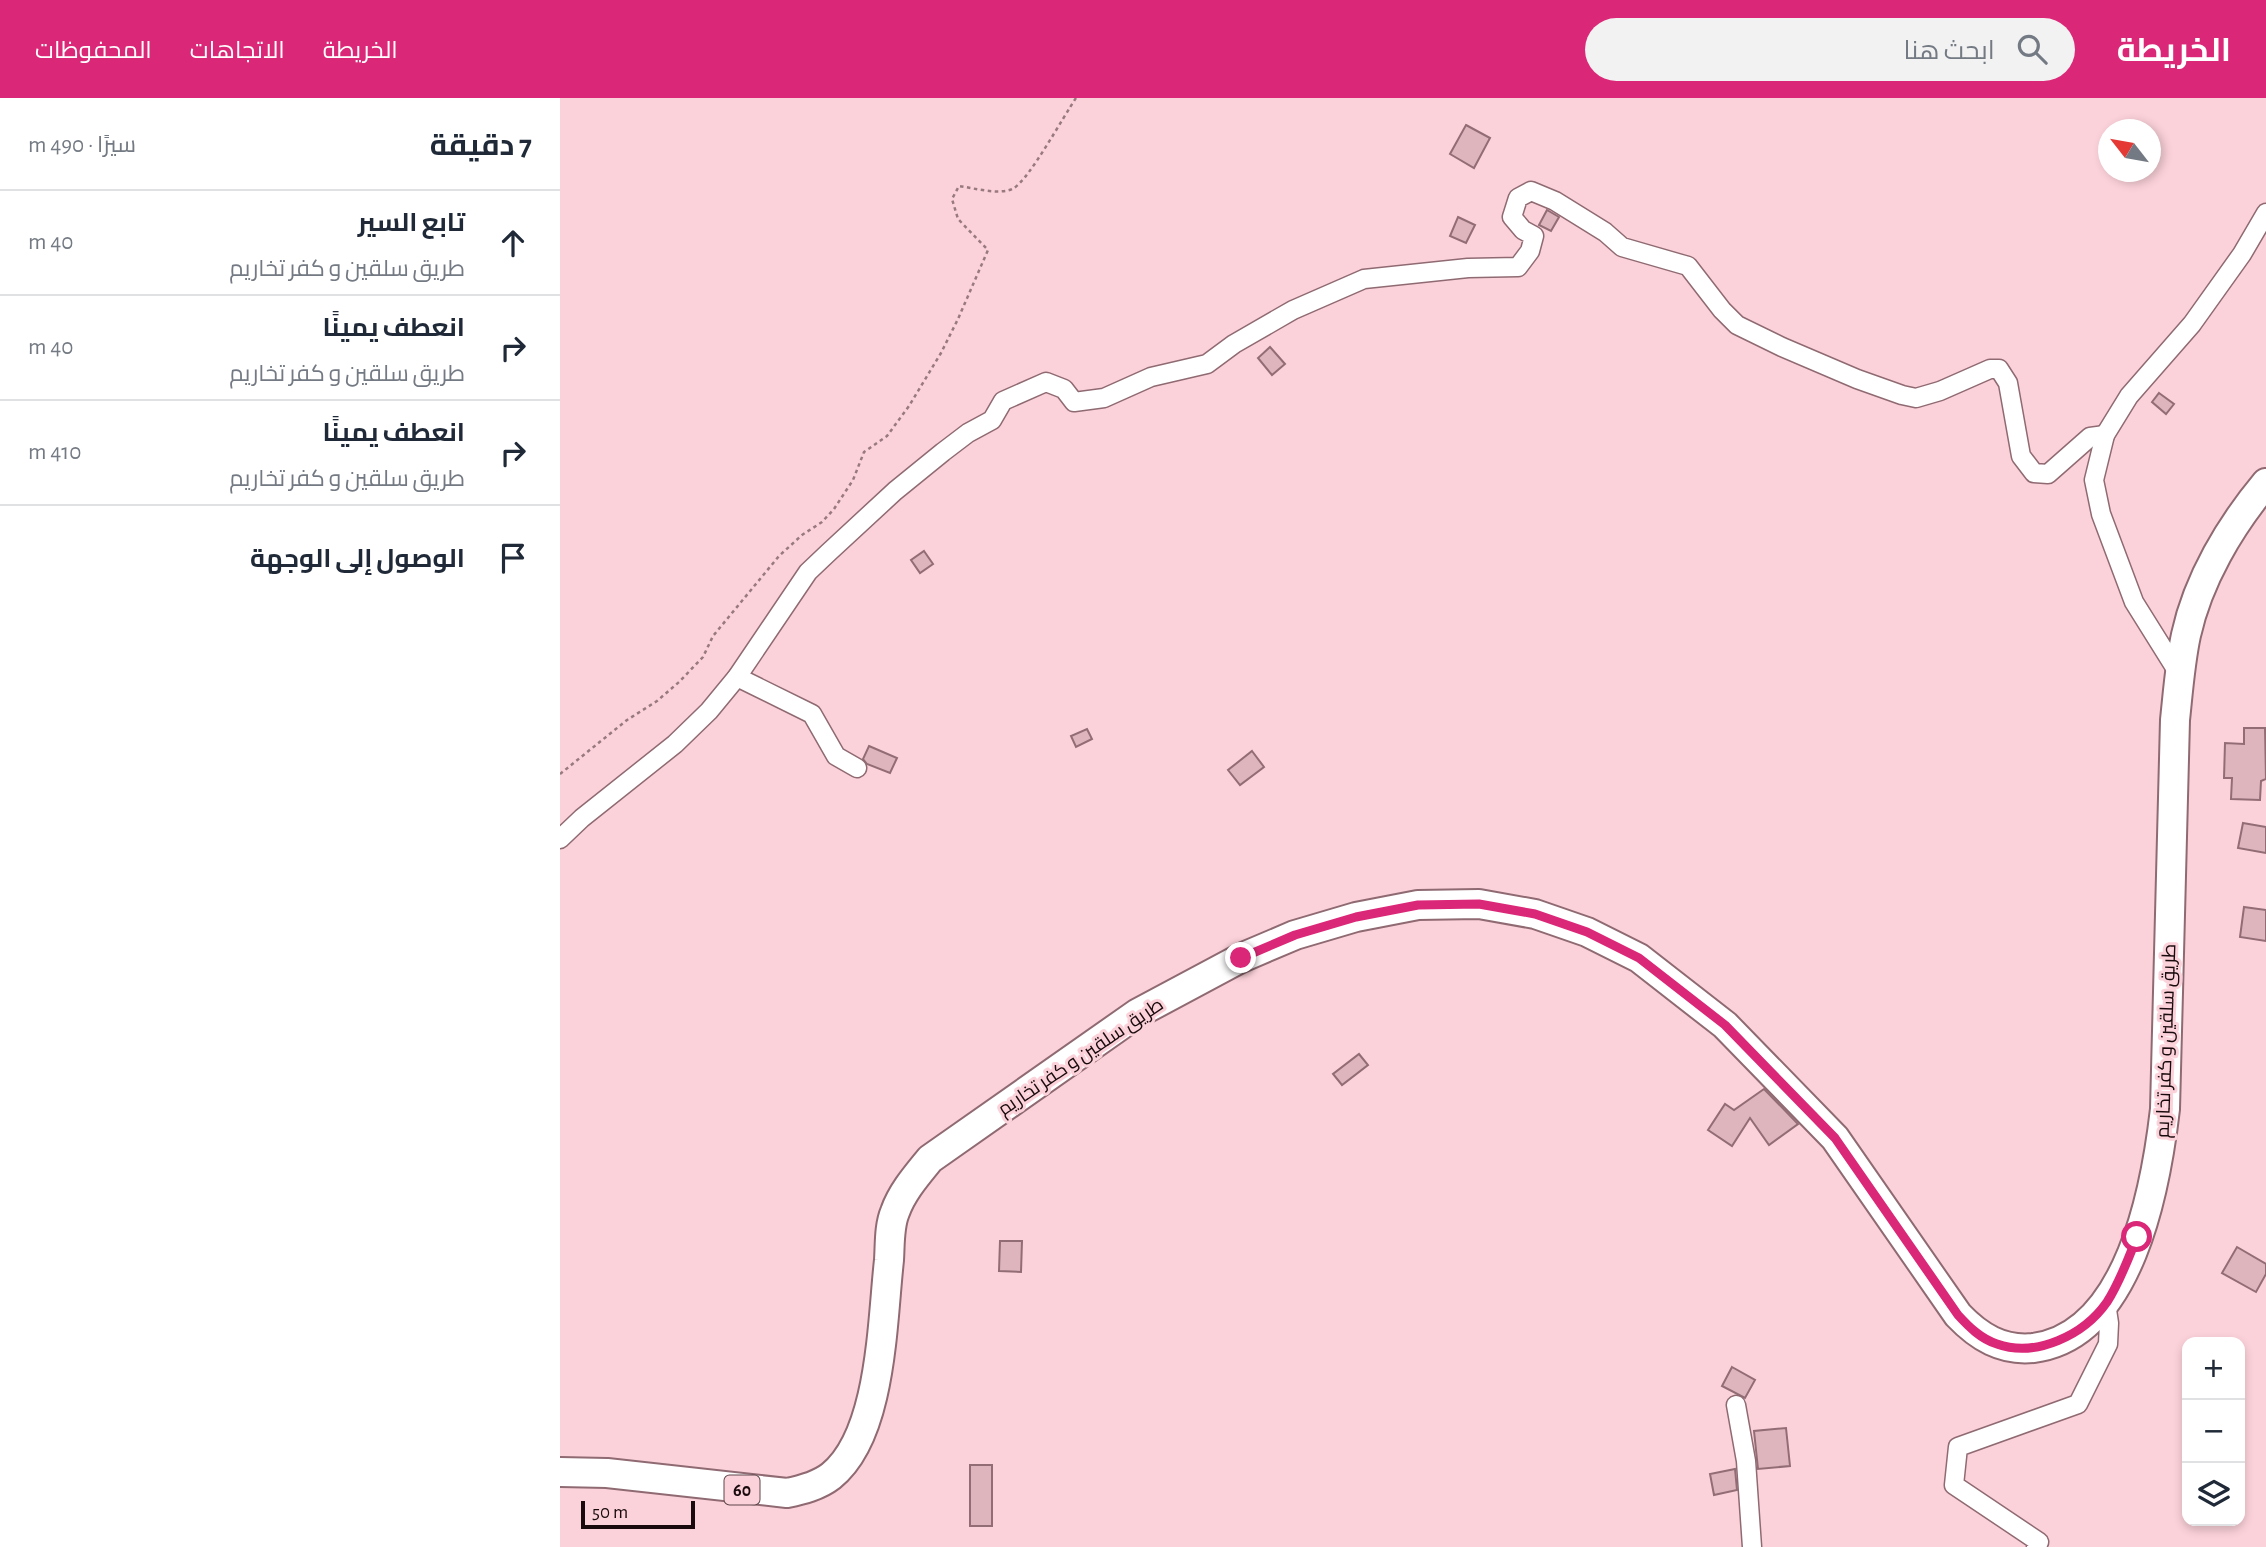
<!DOCTYPE html>
<html lang="ar">
<head>
<meta charset="utf-8">
<style>
	body { margin:0; font-family:"Alegreya Sans",Cairo,sans-serif; background:#f2f2f3; color:#1f2937; direction:rtl }
	.controls { position:absolute; right:21px; bottom:21px; display:grid; overflow:hidden; border-radius:14px; box-shadow:0 4px 10px #0003 }
	.controls button { width:63px; height:63px; display:grid; place-items:center; padding:0; border:0; border-bottom:2px solid #e0e1e3; background:#fff; color:#1f2937; font:35px sans-serif }
	.compass { position:absolute; left:1538px; top:21px; width:63px; height:63px; border-radius:50%; background:#fff; box-shadow:0 4px 10px #0003; rotate:301deg }
	.scale { position:absolute; left:21px; bottom:18px; width:114px; box-sizing:border-box; padding-left:7px; border:4px solid #180a0d; border-top:0; font-size:19px; line-height:24px; white-space:nowrap; color:#180a0d; -webkit-text-stroke:5px #fcd2da; paint-order:stroke }
	.stop { position:absolute; width:21px; height:21px; margin:-16px; border:5px solid #db2777; border-radius:50%; background:#fff }
	.stop.end { background:#db2777; border-color:#fff; box-shadow:0 2px 7px #0008 }
	.list { margin:0; padding:0; list-style:none }
	h2 { display:flex; justify-content:space-between; align-items:center; height:91px; margin:0; padding:0 28px; font-size:30px }
	h2 small { font-size:23px; font-weight:400; color:#747a83 }
	.list li { display:grid; grid-template-columns:46px 1fr auto; gap:21px; align-items:center; box-sizing:border-box; height:105px; padding:0 28px; border-top:2px solid #e0e1e3 }
	.list b { display:block; font-size:26px; white-space:nowrap }
	.list p { margin:0; font-size:23px; white-space:nowrap; color:#747a83 }
	.list em { font-size:23px; font-style:normal; color:#747a83 }
	.icon { flex:none; width:38px; height:38px; fill:none; stroke:currentColor; stroke-width:2; stroke-linecap:round; stroke-linejoin:round }
	.map { position:relative; flex:none; width:1706px; height:1449px; overflow:hidden; direction:ltr }
	header { display:flex; align-items:center; gap:42px; box-sizing:border-box; height:98px; padding:0 35px; background:#db2777; color:#fff }
	header strong { font-size:33px }
	nav { display:flex; gap:38px; margin-inline-start:auto; font-size:24px }
	.search { width:490px; height:63px; background:#f2f2f3; display:flex; align-items:center; gap:18px; box-sizing:border-box; padding:0 24px; border-radius:38px; color:#747a83; font-size:26px }
	main { display:flex }
	aside { flex:1; background:#fff }
	.map>svg:first-child { display:block }
</style>
</head>
<body>
<header>
<strong>الخريطة</strong>
<div class="search"><svg class="icon" aria-label="search" viewBox="0 0 24 24"><circle cx="10" cy="10" r="6"/><path d="M15 15l6 6"/></svg>ابحث هنا</div>
<nav><a>الخريطة</a><a>الاتجاهات</a><a>المحفوظات</a></nav>
</header>
<main>
<div class="map">
<svg width="1706" height="1449" viewBox="0 0 1706 1449">
	<rect width="100%" height="100%" fill="#fcd2da"/>
	<!-- building -->
	<g fill="#deb5bd" stroke="#926d75" stroke-width="2">
		<polygon points="906,27 930,40 914,70 890,56"/>
		<polygon points="987,112 999,119 991,133 979,127"/>
		<polygon points="898,119 915,127 906,145 890,138"/>
		<polygon points="710,249 725,266 712,277 698,260"/>
		<polygon points="1599,295 1614,306 1606,316 1592,304"/>
		<polygon points="364,453 373,466 360,475 351,462"/>
		<polygon points="1684,630 1705,630 1706,681 1701,683 1700,702 1671,701 1672,680 1664,680 1665,645 1684,646"/>
		<polygon points="527,631 532,641 516,649 511,638"/>
		<polygon points="309,648 337,660 330,675 307,666 303,661"/>
		<polygon points="692,653 704,669 680,687 668,672"/>
		<polygon points="1683,725 1706,729 1706,755 1678,750"/>
		<polygon points="1684,809 1706,812 1706,843 1680,839"/>
		<polygon points="799,956 808,967 782,987 773,976"/>
		<polygon points="1204,991 1238,1026 1209,1047 1190,1020 1172,1048 1148,1032 1165,1006 1174,1012"/>
		<polygon points="440,1143 462,1143 461,1174 439,1173"/>
		<polygon points="1677,1149 1706,1166 1706,1176 1696,1194 1662,1175"/>
		<polygon points="1172,1269 1195,1282 1185,1300 1162,1288"/>
		<polygon points="1226,1330 1230,1368 1198,1371 1194,1333"/>
		<rect x="410" y="1367" width="22" height="61"/>
		<polygon points="1175,1371 1177,1392 1154,1397 1150,1376"/>
	</g>
	<g fill="none" stroke-linecap="round" stroke-linejoin="round">
		<!-- minor casing -->
		<g stroke="#8f6a72" stroke-width="21">
			<g id="minor">
				<polyline points="1619,576 1574,504 1541,416 1534,382 1545,337 1569,298 1632,226 1682,156 1706,115"/>
				<polyline points="177,579 252,616 276,658 297,670"/>
				<polyline points="0,741 22,720 115,646 149,613 177,579 248,474 268,455 335,393 383,354 408,335 432,322 443,303 486,284 504,291 514,304 544,300 591,279 647,266 674,246 733,212 804,181 908,170 958,169 970,153 974,138 963,132 952,119 958,100 971,93 995,103 1045,134 1062,149 1128,168 1162,212 1177,227 1222,249 1297,281 1342,297 1356,300 1380,293 1430,271 1439,271 1448,285 1461,358 1474,375 1488,376 1530,339 1545,337"/>
				<polyline points="1176,1307 1186,1363 1192,1449"/>
				<polyline points="1476,1449 1479,1444 1394,1387 1398,1349 1518,1306 1548,1246 1549,1225 1546,1205"/>
			</g>
		</g>
		<!-- primary casing -->
		<g stroke="#8f6a72" stroke-width="32">
			<path id="primary" d="M0,1374L47,1375L227,1395C242,1392 258,1388 271,1378C322,1337 322,1224 329,1162C330,1147 329,1128 335,1114C342,1094 357,1077 370,1061L578,915L681,860L735,837L796,819L858,807L919,806L975,816L1027,834L1079,860L1165,927L1275,1040L1398,1217C1419,1239 1442,1253 1473,1250C1570,1238 1596,1089 1605,1011L1615,622C1618,594 1620,565 1626,537C1638,482 1670,428 1706,385"/>
		</g>
		<!-- path -->
		<path stroke="#97797f" stroke-width="2.5" stroke-dasharray="3.5 3.5" stroke-linecap="butt" d="M0,676L67,622L97,603L119,584L143,559L153,538L219,458L242,437L262,424L274,411L293,382L304,354L327,338L349,308L381,255L398,221L428,152L398,121L392,101L399,88C414,90 441,98 454,90C470,80 503,19 516,0"/>
		<!-- minor -->
		<use href="#minor" stroke="#fff" stroke-width="18"/>
		<!-- primary -->
		<use href="#primary" stroke="#fff" stroke-width="28"/>
	</g>
	<g fill="none" stroke-linecap="round" stroke-linejoin="round">
		<!-- route -->
		<path stroke="#db2777" stroke-width="9" d="M681,860L735,837L796,819L858,807L919,806L975,816L1027,834L1079,860L1165,927L1275,1040L1398,1217C1409,1229 1421,1241 1437,1246C1476,1260 1524,1237 1547,1204C1560,1184 1568,1161 1577,1139"/>
	</g>
	<g text-anchor="middle" stroke-width="6" stroke-linejoin="round" paint-order="stroke">
		<!-- shield labels -->
		<rect fill="#fcd2da" stroke="#5c464a" stroke-width="2" x="164.5" y="1377.5" width="35" height="29" rx="5"/>
		<g font-size="18" font-weight="bold" fill="#180a0d">
			<text x="182" y="1398">60</text>
		</g>
		<!-- street labels -->
		<g font-size="19" fill="#180a0d" stroke="#fcd2da">
			<text transform="translate(1605 943) rotate(-88)" y="7">طريق سلقين و كفر تخاريم</text>
			<text transform="translate(520 958) rotate(-34)" y="7">طريق سلقين و كفر تخاريم</text>
		</g>
	</g>
</svg>
<div class="controls">
<button>+</button>
<button>−</button>
<button><svg class="icon" aria-label="layers" viewBox="0 0 24 24"><path d="M12 4l9 5-9 5-9-5zM3 14l9 5 9-5"/></svg></button>
</div>
<svg class="compass" viewBox="-18 -18 36 36"><path d="M0-13l5 13h-10z" fill="#e53935"/><path d="M0 13l5-13h-10z" fill="#747a83"/></svg>
<div class="scale">50 m</div>
<div class="stop" style="left:1577px;top:1139px"></div>
<div class="stop end" style="left:681px;top:860px"></div>
</div>
<aside>
<h2>7 دقيقة<small>سيرًا · 490 m</small></h2>
<ul class="list">
<li><svg class="icon" aria-label="ahead" viewBox="0 0 24 24"><path d="M12 20V5M6 11l6-6 6 6"/></svg><div><b>تابع السير</b><p>طريق سلقين و كفر تخاريم</p></div><em>40 m</em></li>
<li><svg class="icon" aria-label="right" viewBox="0 0 24 24"><path d="M7 20v-9h11M14 6l5 5-5 5"/></svg><div><b>انعطف يمينًا</b><p>طريق سلقين و كفر تخاريم</p></div><em>40 m</em></li>
<li><svg class="icon" aria-label="right" viewBox="0 0 24 24"><path d="M7 20v-9h11M14 6l5 5-5 5"/></svg><div><b>انعطف يمينًا</b><p>طريق سلقين و كفر تخاريم</p></div><em>410 m</em></li>
<li><svg class="icon" aria-label="arrive" viewBox="0 0 24 24"><path d="M6 21V4h12l-3 4 3 4H6"/></svg><div><b>الوصول إلى الوجهة</b></div></li>
</ul>
</aside>
</main>
</body>
</html>
